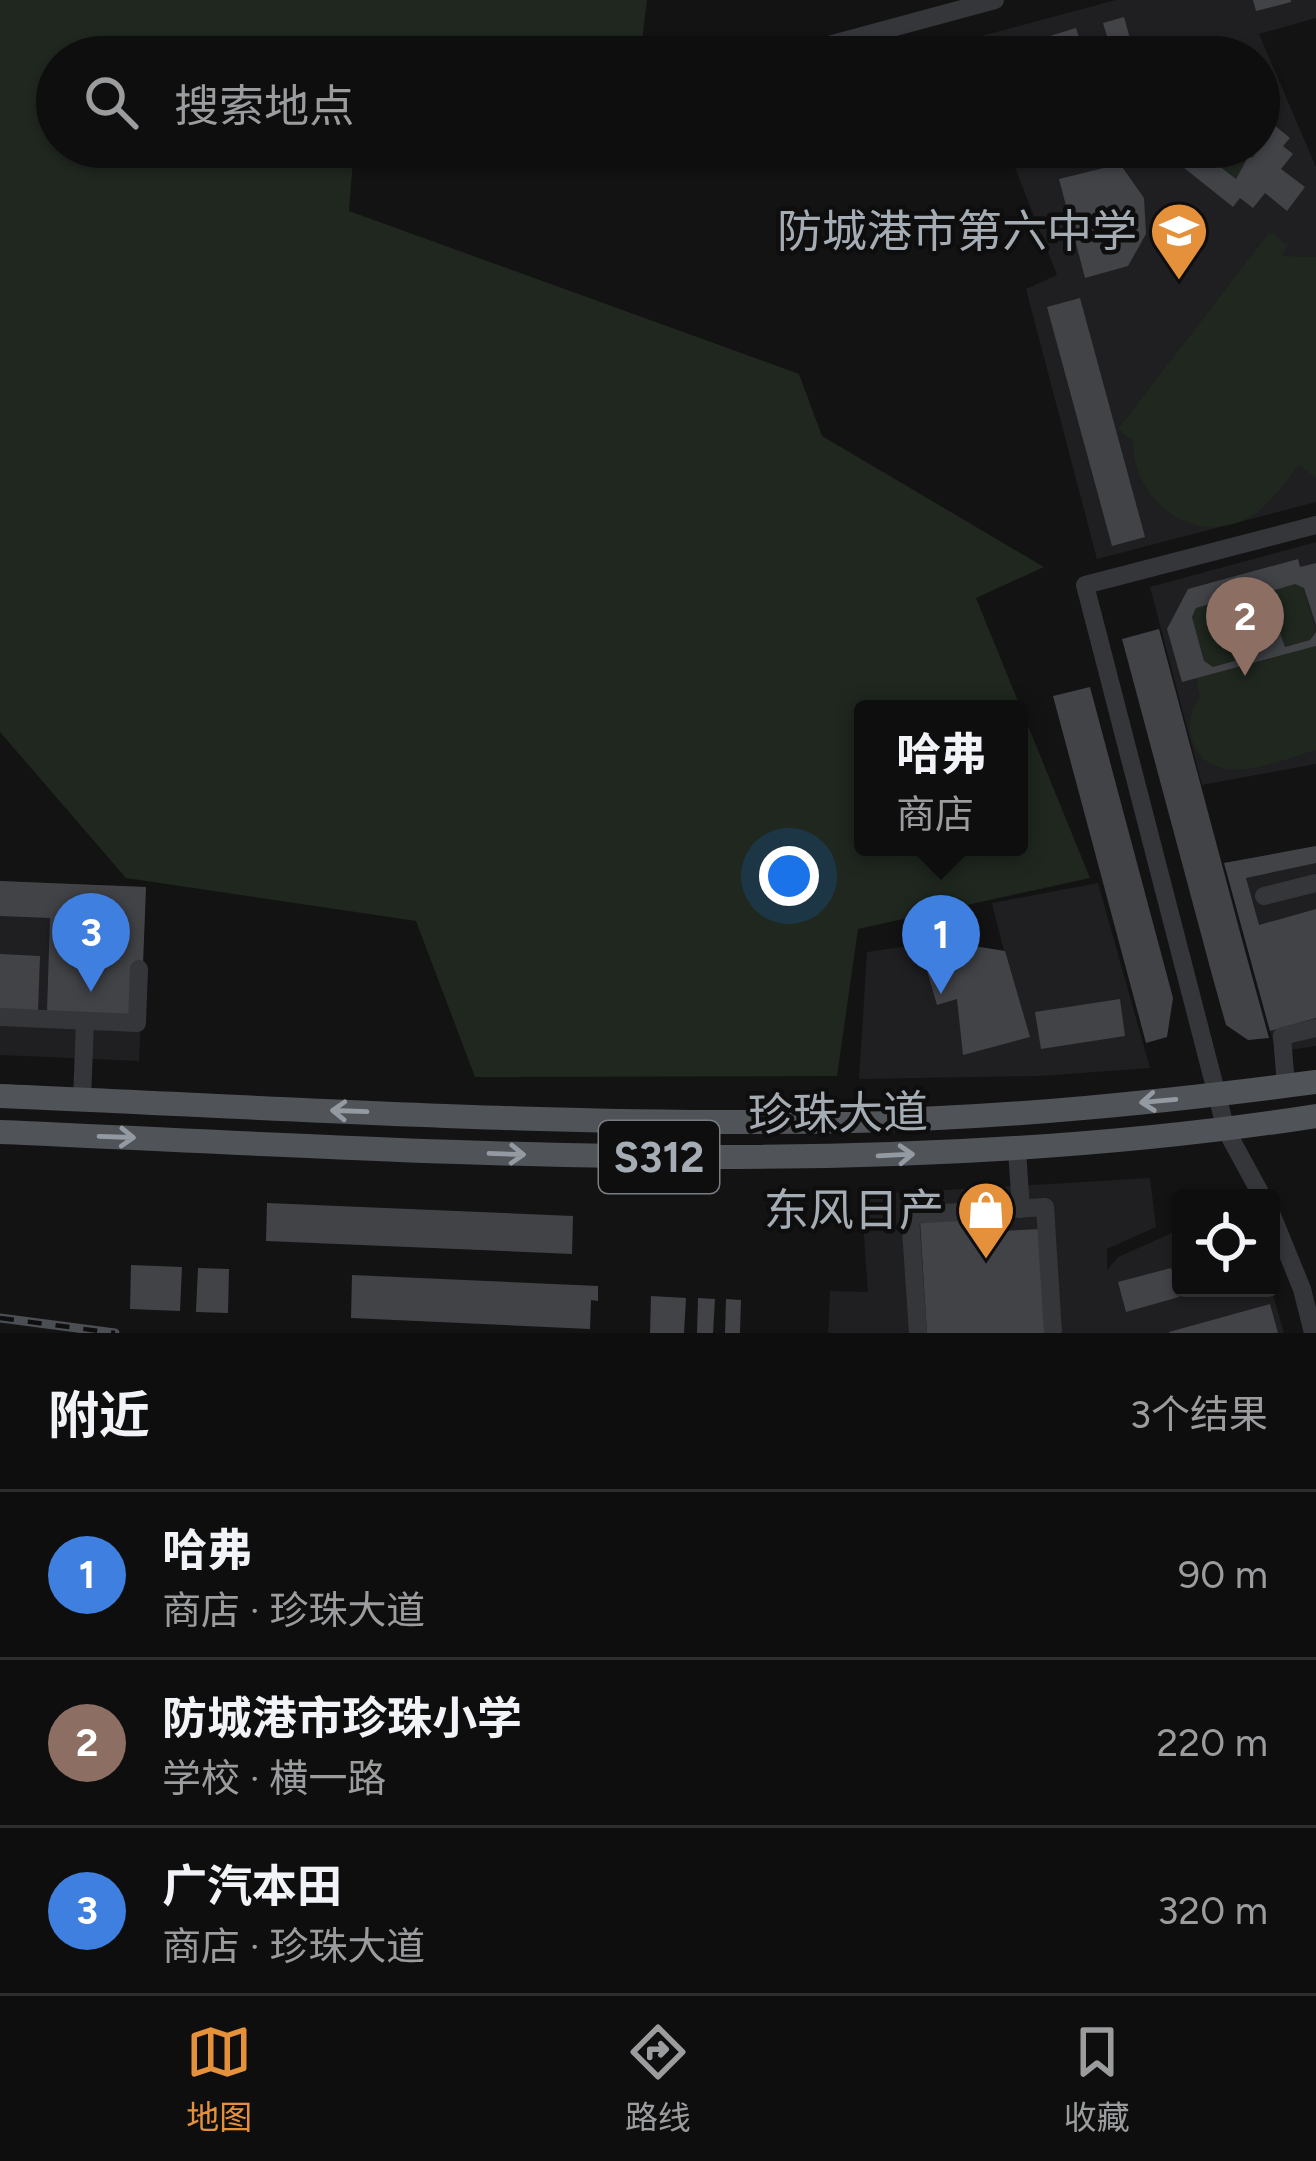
<!DOCTYPE html>
<html lang="zh">
<head>
<meta charset="utf-8">
<style>
	body { margin:0; font-family:Figtree,"Noto Sans SC",sans-serif; background:#1c1c1d; color:#f1f3f6 }
	.controls { position:absolute; right:36px; bottom:36px; display:grid; overflow:hidden; border-radius:12px; box-shadow:0 3px 9px #0004 }
	.controls button { width:108px; height:108px; display:grid; place-items:center; padding:0; border:0; border-bottom:3px solid #2e2e2f; background:#0e0e0f; color:#f1f3f6; font:60px sans-serif }
	.you { position:absolute; left:789px; top:876px; width:42px; height:42px; margin:-30px; border:9px solid #fff; border-radius:50%; background:#1a73e8; box-shadow:0 0 0 18px #1a73e833 }
	.badge { display:grid; place-items:center; width:78px; height:78px; border-radius:50%; background:#e5903b; color:#fff; font-size:39px; font-weight:700 }
	.pin { position:absolute; translate:-50% -99px; filter:drop-shadow(0 3px 6px #0008) }
	.pin::after { content:''; position:absolute; top:63px; width:42px; height:36px; background:inherit; clip-path:polygon(0 0,100% 0,50% 100%) }
	.popup { position:absolute; left:854px; top:700px; width:174px; height:156px; box-sizing:border-box; display:grid; place-content:center; border-radius:12px; background:#0e0e0f; filter:drop-shadow(0 3px 9px #0005); font-size:39px; white-space:nowrap; color:#9b9c9e }
	.popup b { font-size:45px; color:#f1f3f6 }
	.popup::after { content:''; position:absolute; left:50%; top:100%; margin-left:-24px; border:24px solid transparent; border-top-color:#0e0e0f }
	.list { margin:0; padding:0; list-style:none }
	h2 { display:flex; justify-content:space-between; align-items:center; height:156px; margin:0; padding:0 48px; font-size:51px }
	h2 small { font-size:39px; font-weight:400; color:#9b9c9e }
	.list li { display:grid; grid-template-columns:78px 1fr auto; gap:36px; align-items:center; box-sizing:border-box; height:168px; padding:0 48px; border-top:3px solid #2e2e2f }
	.list b { display:block; font-size:45px; white-space:nowrap }
	.list p { margin:0; font-size:39px; white-space:nowrap; color:#9b9c9e }
	.list em { font-size:39px; font-style:normal; color:#9b9c9e }
	.icon { flex:none; width:66px; height:66px; fill:none; stroke:currentColor; stroke-width:2; stroke-linecap:round; stroke-linejoin:round }
	.map { position:relative; flex:none; width:1316px; height:1333px; overflow:hidden }
	.search { position:absolute; background:#0e0e0f; box-shadow:0 3px 9px #0004; left:36px; right:36px; top:36px; height:132px; display:flex; align-items:center; gap:30px; box-sizing:border-box; padding:0 42px; border-radius:66px; color:#9b9c9e; font-size:45px }
	.sheet { height:660px; background:#0e0e0f }
	nav { display:flex; justify-content:space-around; align-items:center; box-sizing:border-box; height:168px; border-top:3px solid #2e2e2f; background:#0e0e0f; font-size:33px; color:#9b9c9e }
	nav a { display:grid; justify-items:center; gap:6px }
	nav .on { color:#e5903b }
	.map>svg:first-child { display:block }
</style>
</head>
<body>
<div class="map">
<svg width="1316" height="1333" viewBox="0 0 1316 1333">
	<rect width="100%" height="100%" fill="#131314"/>
	<!-- built -->
	<g fill="#1f1f21">
		<polygon points="1116,0 1316,0 1316,18 1259,34 1316,167 1316,502 1097,559 1026,289 1057,275 1007,147 1259,147 1259,57 973,57 966,40"/>
		<polygon points="1316,542 1316,764 1202,785 1150,587"/>
		<polygon points="1316,846 1316,1046 1276,1052 1224,863"/>
		<polygon points="0,881 146,887 139,1061 0,1055"/>
		<polygon points="1098,883 1150,1068 1040,1076 859,1079 867,952 943,941 1004,951 992,903"/>
		<polygon points="1150,1178 1156,1227 1107,1249 1107,1270 1118,1257 1181,1229 1181,1288 1271,1288 1284,1333 828,1333 830,1291 868,1292 861,1195"/>
	</g>
	<!-- green -->
	<g fill="#1f271f" fill-rule="evenodd">
		<path d="M0,0H647L640,57H57V147H354L349,211L799,374L822,436L1044,567L976,598L1090,878L858,929L837,1076L475,1077L416,921L126,878L0,732ZM863,709H1019V847H863Z"/>
		<polygon points="1259,143 1262,145 1252,158 1248,156 1236,179 1195,147 1259,147"/>
		<path d="M1270,232L1288,245L1281,256L1316,257V478L1299,465C1285,482 1272,503 1253,515C1196,550 1133,503 1133,441L1118,429Z"/>
		<polygon points="1295,584 1304,588 1316,632 1310,640 1285,647 1280,633 1273,635 1262,598 1268,592"/>
		<polygon points="1236,597 1252,656 1213,667 1204,661 1192,617 1196,608"/>
		<path d="M1316,646V750C1280,760 1213,792 1193,743C1186,726 1190,711 1200,697L1196,678Z"/>
	</g>
	<!-- building -->
	<g fill="#424347" fill-rule="evenodd">
		<polygon points="1253,0 1291,0 1291,2 1256,11"/>
		<polygon points="1124,17 1134,53 1140,57 1113,57 1110,44 1072,57 1045,57 1040,39 1076,28 1081,44 1107,36 1103,23"/>
		<polygon points="1259,113 1290,138 1283,146 1293,154 1281,169 1305,187 1287,211 1265,193 1253,208 1240,198 1233,207 1158,147 1195,147 1236,179 1249,155 1252,158 1262,145"/>
		<polygon points="1120,164 1144,198 1146,234 1128,266 1085,278 1059,179"/>
		<polygon points="1080,298 1145,537 1112,546 1047,307"/>
		<path d="M1298,559L1300,567L1316,563V625L1304,588L1295,584L1268,592L1262,598L1273,635L1280,633L1285,647L1310,640L1316,632V646L1182,682L1167,629L1188,589ZM1236,597L1252,656L1213,667L1204,661L1192,617L1196,608Z"/>
		<polygon points="1159,629 1244,947 1269,1038 1248,1040 1226,1025 1212,975 1122,639"/>
		<polygon points="1090,687 1173,998 1167,1037 1146,1043 1053,696"/>
		<polygon points="1316,846 1316,863 1246,878 1259,925 1316,909 1316,1018 1270,1031 1224,863"/>
		<polygon points="0,881 146,887 143,964 133,1015 47,1011 50,918 0,916"/>
		<polygon points="943,941 1005,951 1030,1037 963,1055 957,999 937,1005 919,944"/>
		<polygon points="0,954 40,956 38,1011 0,1009"/>
		<polygon points="1120,999 1125,1036 1041,1049 1035,1012"/>
		<polygon points="267,1203 573,1216 572,1254 266,1241"/>
		<polygon points="1000,1216 1001,1231 1040,1229 1047,1333 927,1333 920,1220"/>
		<polygon points="131,1265 182,1267 180,1311 130,1309"/>
		<polygon points="198,1268 229,1269 228,1313 196,1312"/>
		<polygon points="1171,1268 1179,1297 1126,1312 1118,1282"/>
		<polygon points="352,1275 598,1286 598,1301 591,1300 590,1329 351,1318"/>
		<polygon points="651,1296 686,1298 684,1333 650,1333"/>
		<polygon points="698,1298 715,1299 713,1333 697,1333"/>
		<polygon points="726,1299 741,1300 740,1333 725,1333"/>
		<polygon points="1270,1304 1278,1333 1169,1333 1169,1332"/>
	</g>
	<g fill="none" stroke-linecap="round" stroke-linejoin="round">
		<!-- minor -->
		<g stroke="#343639" stroke-width="18">
			<polyline points="788,56 995,0"/>
			<polyline points="1264,896 1316,883"/>
			<polyline points="0,1017 137,1023 139,969"/>
			<polyline points="1286,1086 1282,1036 1316,1028"/>
			<polyline points="82,1100 85,1021"/>
			<polyline points="1017,1150 1021,1209"/>
			<polyline points="1263,1198 1226,1130 1085,585 1316,525"/>
			<polyline points="1271,1213 1302,1289 1313,1333"/>
			<polyline points="918,1333 910,1215 1045,1207 1053,1333"/>
		</g>
		<!-- major -->
		<g stroke="#505358" stroke-width="24">
			<path d="M0,1096C285,1108 569,1127 854,1121C1009,1118 1163,1102 1316,1082"/>
			<path d="M0,1132C439,1151 880,1184 1316,1116"/>
		</g>
		<!-- rail casing -->
		<g stroke="#4b4e52" stroke-width="9">
			<polyline id="rail" points="0,1318 115,1333"/>
		</g>
		<!-- rail -->
		<use href="#rail" stroke="#0e0e0f" stroke-width="4.5" stroke-dasharray="14" stroke-linecap="butt"/>
	</g>
	<!-- one-way arrows -->
	<defs><path id="oneway-shaft" d="M-6 0H5M1.5-3L5.5 0L1.5 3" fill="none" stroke-width="1.6" stroke-linecap="round" stroke-linejoin="round" transform="scale(3)"/></defs>
	<g stroke="#949aa2">
		<use href="#oneway-shaft" transform="translate(1158 1101) rotate(175)"/>
		<use href="#oneway-shaft" transform="translate(349 1111) rotate(-178)"/>
		<use href="#oneway-shaft" transform="translate(117 1137) rotate(2)"/>
		<use href="#oneway-shaft" transform="translate(507 1154) rotate(2)"/>
		<use href="#oneway-shaft" transform="translate(896 1155) rotate(-3)"/>
	</g>
	<!-- icons -->
	<defs>
		<g id="school-pin" transform="scale(3)"><path d="M0 17L-7.5 6A9.5 9.5 0 1 1 7.5 6Z" fill="#e5903b" stroke="#0e0e0f"/><path d="M0-5L7-2L0 1L-7-2ZM-4 1L0 2.5L4 1V4Q0 6-4 4Z" fill="#fff"/></g>
		<g id="shop-pin" transform="scale(3)"><path d="M0 17L-7.5 6A9.5 9.5 0 1 1 7.5 6Z" fill="#e5903b" stroke="#0e0e0f"/><path d="M-5-2.5h2.3a2.7 3.5 0 0 1 5.4 0H5L5.5 6h-11ZM-1.5-2.5h3a1.5 2.3 0 0 0-3 0Z" fill="#fff"/></g>
	</defs>
	<g fill-rule="evenodd">
		<use href="#school-pin" x="1179" y="231"/>
		<use href="#shop-pin" x="986" y="1210"/>
	</g>
	<g text-anchor="middle" stroke-width="9" stroke-linejoin="round" paint-order="stroke">
		<!-- shield labels -->
		<rect fill="#0e0e0f" stroke="#787d82" stroke-width="3" x="599" y="1121" width="120" height="72" rx="9"/>
		<g font-size="42" font-weight="bold" fill="#a5acb4">
			<text x="659" y="1172">S312</text>
		</g>
		<!-- poi labels -->
		<g font-size="45" fill="#a5acb4" stroke="#0e0e0f" text-anchor="end">
			<text x="1137" y="247">防城港市第六中学</text>
			<text x="944" y="1226">东风日产</text>
		</g>
		<!-- street labels -->
		<g font-size="45" fill="#a5acb4" stroke="#0e0e0f">
			<text transform="translate(838 1113) rotate(-1)" y="16">珍珠大道</text>
		</g>
	</g>
</svg>
<div class="controls">
<button><svg class="icon" aria-label="locate" viewBox="0 0 24 24"><circle cx="12" cy="12" r="6"/><path d="M12 2v4M12 18v4M2 12h4M18 12h4"/></svg></button>
</div>
<div class="you"></div>
<div class="pin badge" style="left:941px;top:994px;background:#3f7fe0">1</div>
<div class="popup"><b>哈弗</b>商店</div>
<div class="pin badge" style="left:1245px;top:676px;background:#8d6e63">2</div>
<div class="pin badge" style="left:91px;top:992px;background:#3f7fe0">3</div>
<div class="search"><svg class="icon" aria-label="search" viewBox="0 0 24 24"><circle cx="10" cy="10" r="6"/><path d="M15 15l6 6"/></svg>搜索地点</div>
</div>
<section class="sheet">
<h2>附近<small>3个结果</small></h2>
<ul class="list">
<li><span class="badge" style="background:#3f7fe0">1</span><div><b>哈弗</b><p>商店 · 珍珠大道</p></div><em>90 m</em></li>
<li><span class="badge" style="background:#8d6e63">2</span><div><b>防城港市珍珠小学</b><p>学校 · 横一路</p></div><em>220 m</em></li>
<li><span class="badge" style="background:#3f7fe0">3</span><div><b>广汽本田</b><p>商店 · 珍珠大道</p></div><em>320 m</em></li>
</ul>
</section>
<nav>
<a class="on"><svg class="icon" aria-label="map" viewBox="0 0 24 24"><path d="M3 6l6-2 6 2 6-2v14l-6 2-6-2-6 2zM9 4v14M15 6v14"/></svg>地图</a>
<a><svg class="icon" aria-label="directions" viewBox="0 0 24 24"><path d="M12 3l9 9-9 9-9-9zM9 14v-3h6M13 9l2 2-2 2"/></svg>路线</a>
<a><svg class="icon" aria-label="saved" viewBox="0 0 24 24"><path d="M7 4h10v16l-5-4-5 4z"/></svg>收藏</a>
</nav>
</body>
</html>
